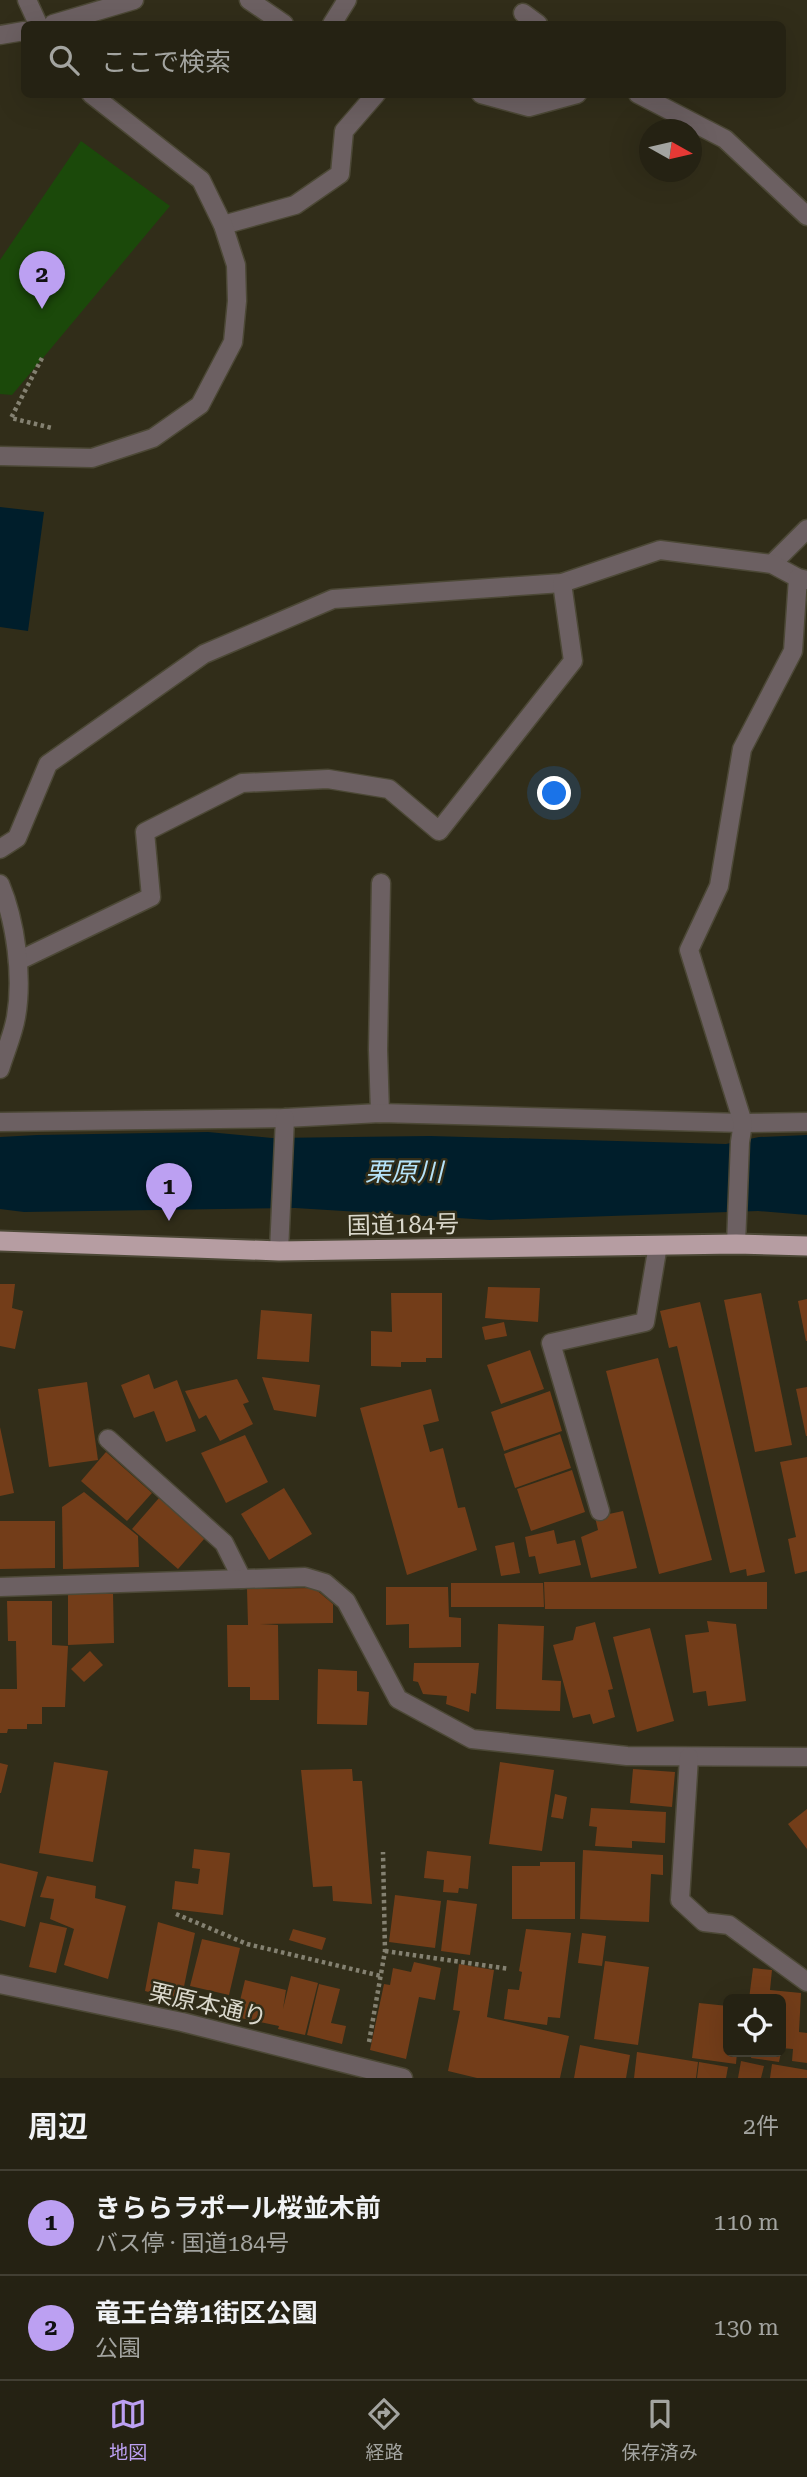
<!DOCTYPE html>
<html lang="ja">
<head>
<meta charset="utf-8">
<style>
	body { margin:0; font-family:"Roboto Serif","Noto Sans JP",serif; background:#2d2a1c; color:#f1f3f6 }
	.controls { position:absolute; right:21px; bottom:21px; display:grid; overflow:hidden; border-radius:10px; box-shadow:0 7px 28px #0002 }
	.controls button { width:63px; height:63px; display:grid; place-items:center; padding:0; border:0; border-bottom:2px solid #423f33; background:#252213; color:#f1f3f6; font:35px sans-serif }
	.compass { position:absolute; left:639px; top:119px; width:63px; height:63px; border-radius:50%; background:#252213; box-shadow:0 7px 28px #0002; rotate:98deg }
	.you { position:absolute; left:555px; top:794px; width:24px; height:24px; margin:-18px; border:5px solid #fff; border-radius:50%; background:#1a73e8; box-shadow:0 0 0 10px #1a73e833 }
	.badge { display:grid; place-items:center; width:46px; height:46px; border-radius:50%; background:#bca0f2; color:#111; font-size:23px; font-weight:700 }
	.pin { position:absolute; translate:-50% -58px; filter:drop-shadow(0 2px 4px #0008) }
	.pin::after { content:''; position:absolute; top:37px; width:24px; height:21px; background:inherit; clip-path:polygon(0 0,100% 0,50% 100%) }
	.list { margin:0; padding:0; list-style:none }
	h2 { display:flex; justify-content:space-between; align-items:center; height:91px; margin:0; padding:0 28px; font-size:30px }
	h2 small { font-size:23px; font-weight:400; color:#a3a4a0 }
	.list li { display:grid; grid-template-columns:46px 1fr auto; gap:21px; align-items:center; box-sizing:border-box; height:105px; padding:0 28px; border-top:2px solid #423f33 }
	.list b { display:block; font-size:26px; white-space:nowrap }
	.list p { margin:0; font-size:23px; white-space:nowrap; color:#a3a4a0 }
	.list em { font-size:23px; font-style:normal; color:#a3a4a0 }
	.icon { flex:none; width:38px; height:38px; fill:none; stroke:currentColor; stroke-width:2; stroke-linecap:round; stroke-linejoin:round }
	.map { position:relative; flex:none; width:807px; height:2078px; overflow:hidden }
	.search { position:absolute; background:#252213; box-shadow:0 7px 28px #0002; left:21px; right:21px; top:21px; height:77px; display:flex; align-items:center; gap:18px; box-sizing:border-box; padding:0 24px; border-radius:10px; color:#a3a4a0; font-size:26px }
	.sheet { height:301px; background:#252213 }
	nav { display:flex; justify-content:space-around; align-items:center; box-sizing:border-box; height:98px; border-top:2px solid #423f33; background:#252213; font-size:19px; color:#a3a4a0 }
	nav a { display:grid; justify-items:center; gap:4px }
	nav .on { color:#bca0f2 }
	.map>svg:first-child { display:block }
</style>
</head>
<body>
<div class="map">
<svg width="807" height="2078" viewBox="0 0 807 2078">
	<rect width="100%" height="100%" fill="#312d19"/>
	<!-- green -->
	<polygon fill="#1b490a" points="81,141 170,206 12,395 0,394 0,260"/>
	<!-- water -->
	<g fill="#001e2b">
		<polygon points="0,507 44,512 28,631 0,627"/>
		<polygon points="208,1132 272,1138 430,1136 726,1144 759,1137 807,1135 807,1215 758,1211 490,1220 295,1208 24,1212 0,1209 0,1137 37,1135"/>
	</g>
	<!-- building -->
	<g fill="#733d19">
		<polygon points="0,1284 15,1284 12,1308 23,1311 15,1349 0,1346"/>
		<polygon points="488,1287 540,1288 538,1322 485,1318"/>
		<polygon points="391,1293 442,1293 442,1358 426,1358 426,1362 401,1362 401,1367 371,1366 371,1331 392,1332"/>
		<polygon points="761,1293 792,1445 755,1452 724,1300"/>
		<polygon points="807,1299 807,1341 806,1341 798,1301"/>
		<polygon points="700,1302 765,1572 747,1576 746,1569 730,1573 677,1346 669,1348 660,1311"/>
		<polygon points="261,1310 312,1314 309,1362 257,1359"/>
		<polygon points="504,1322 507,1336 485,1340 482,1327"/>
		<polygon points="530,1350 544,1389 501,1404 487,1365"/>
		<polygon points="658,1358 712,1560 659,1574 606,1371"/>
		<polygon points="149,1374 154,1389 177,1380 196,1431 166,1442 154,1411 134,1418 121,1385"/>
		<polygon points="262,1377 320,1385 316,1417 274,1410"/>
		<polygon points="237,1379 249,1402 243,1404 253,1424 220,1441 206,1415 199,1419 185,1391"/>
		<polygon points="87,1382 98,1460 49,1467 38,1389"/>
		<polygon points="807,1387 807,1436 806,1436 796,1389"/>
		<polygon points="431,1389 439,1421 423,1425 430,1452 443,1448 458,1508 465,1507 477,1550 407,1575 360,1408"/>
		<polygon points="550,1391 562,1431 504,1451 491,1412"/>
		<polygon points="0,1427 14,1493 0,1496"/>
		<polygon points="560,1434 571,1468 515,1488 504,1454"/>
		<polygon points="245,1435 268,1482 226,1503 201,1453"/>
		<polygon points="106,1452 152,1493 127,1521 81,1481"/>
		<polygon points="807,1457 807,1571 795,1574 788,1539 796,1537 780,1462"/>
		<polygon points="572,1470 585,1512 531,1531 517,1489"/>
		<polygon points="284,1488 312,1534 269,1560 241,1514"/>
		<polygon points="84,1492 138,1536 139,1567 63,1569 62,1507"/>
		<polygon points="159,1498 205,1538 178,1569 132,1529"/>
		<polygon points="623,1511 637,1568 591,1578 581,1537 598,1530 595,1517"/>
		<polygon points="0,1521 55,1521 55,1568 0,1569"/>
		<polygon points="554,1530 557,1544 575,1540 581,1565 539,1574 535,1556 529,1557 525,1537"/>
		<polygon points="514,1542 520,1573 501,1576 495,1546"/>
		<polygon points="544,1582 767,1582 767,1609 545,1609"/>
		<polygon points="451,1583 543,1583 544,1607 451,1607"/>
		<polygon points="386,1587 448,1587 449,1617 461,1618 461,1647 409,1648 409,1624 386,1625"/>
		<polygon points="314,1588 333,1604 333,1623 260,1624 278,1625 279,1700 250,1700 250,1687 228,1687 227,1625 248,1625 247,1589"/>
		<polygon points="68,1593 113,1594 114,1643 68,1645"/>
		<polygon points="7,1601 52,1601 52,1645 68,1646 65,1707 42,1707 42,1724 27,1724 27,1729 8,1729 7,1733 0,1733 0,1689 17,1689 16,1641 8,1641"/>
		<polygon points="707,1621 736,1624 746,1701 708,1706 706,1691 693,1693 685,1635 709,1632"/>
		<polygon points="595,1622 613,1689 608,1690 615,1717 593,1724 590,1714 573,1718 553,1645 573,1640 576,1627"/>
		<polygon points="498,1624 544,1626 542,1680 561,1681 560,1711 496,1709"/>
		<polygon points="650,1628 674,1721 637,1732 613,1637"/>
		<polygon points="90,1651 103,1665 84,1682 71,1669"/>
		<polygon points="414,1663 479,1663 476,1694 471,1693 469,1712 446,1704 447,1696 423,1694 418,1682 413,1681"/>
		<polygon points="318,1669 357,1671 357,1691 369,1692 367,1725 317,1724"/>
		<polygon points="54,1762 108,1771 93,1862 39,1853"/>
		<polygon points="500,1762 554,1770 542,1851 489,1844"/>
		<polygon points="0,1763 8,1765 1,1793 0,1793"/>
		<polygon points="352,1769 353,1781 362,1781 372,1904 333,1901 332,1886 313,1887 301,1770"/>
		<polygon points="633,1769 675,1772 672,1807 630,1803"/>
		<polygon points="555,1794 567,1797 563,1819 551,1817"/>
		<polygon points="591,1808 666,1812 665,1843 632,1841 632,1848 595,1846 597,1827 589,1826"/>
		<polygon points="807,1809 807,1849 788,1824"/>
		<polygon points="194,1849 230,1853 223,1915 172,1909 175,1881 198,1884 200,1869 192,1868"/>
		<polygon points="583,1850 663,1855 663,1875 651,1874 649,1922 580,1919"/>
		<polygon points="427,1851 471,1856 468,1889 459,1888 458,1893 443,1892 444,1880 424,1878"/>
		<polygon points="540,1862 575,1862 575,1919 512,1919 512,1866 540,1866"/>
		<polygon points="0,1863 38,1872 25,1927 0,1920"/>
		<polygon points="47,1876 96,1886 95,1898 126,1906 108,1979 64,1965 74,1929 50,1919 54,1899 40,1897"/>
		<polygon points="395,1895 441,1901 435,1948 389,1942"/>
		<polygon points="447,1900 477,1904 470,1955 441,1951"/>
		<polygon points="40,1922 67,1928 56,1973 29,1967"/>
		<polygon points="158,1922 195,1933 181,2001 145,1991"/>
		<polygon points="293,1929 326,1938 322,1950 289,1940"/>
		<polygon points="526,1929 571,1933 560,2018 548,2017 547,2025 504,2019 508,1989 519,1990 522,1972 519,1971"/>
		<polygon points="582,1933 606,1936 602,1966 578,1963"/>
		<polygon points="202,1939 240,1948 229,1995 190,1986"/>
		<polygon points="605,1961 649,1967 638,2045 594,2039"/>
		<polygon points="414,1962 441,1968 435,2000 419,1997 406,2059 370,2050 384,1984 390,1985 393,1968 411,1972"/>
		<polygon points="459,1964 494,1970 487,2017 569,2036 560,2078 477,2078 448,2071 460,2011 453,2010"/>
		<polygon points="753,1968 772,1970 770,1990 801,1993 799,2032 807,2033 807,2063 792,2061 793,2049 781,2048 781,1999 749,1999"/>
		<polygon points="291,1976 318,1983 305,2035 278,2029 279,2026 236,2017 245,1980 286,1990 283,2009"/>
		<polygon points="319,1984 340,1989 331,2023 346,2026 342,2044 307,2035"/>
		<polygon points="699,2003 728,2006 728,2052 737,2052 736,2064 692,2058"/>
		<polygon points="580,2045 630,2055 626,2078 574,2078"/>
		<polygon points="637,2052 698,2062 696,2078 634,2078"/>
		<polygon points="752,2052 781,2052 779,2062 751,2058"/>
		<polygon points="741,2061 764,2066 761,2078 738,2078"/>
		<polygon points="699,2062 728,2067 726,2078 697,2078"/>
		<polygon points="772,2064 807,2070 807,2078 770,2078"/>
	</g>
	<g fill="none" stroke-linecap="round" stroke-linejoin="round">
		<!-- minor casing -->
		<g stroke="#4c4836" stroke-width="21">
			<g id="minor">
				<polyline points="249,0 284,24"/>
				<polyline points="523,13 538,24"/>
				<polyline points="53,24 134,0"/>
				<polyline points="332,24 347,0"/>
				<polyline points="0,35 24,31"/>
				<polyline points="481,94 529,107 577,94"/>
				<polyline points="638,94 725,139 807,216"/>
				<polyline points="223,225 295,205 340,174 344,131 376,94"/>
				<polyline points="772,564 807,529"/>
				<polyline points="0,849 17,838 48,764 204,654 333,599 562,583 660,550 772,564 798,578 807,580"/>
				<polyline points="18,961 151,897 145,832 242,783 328,779 389,789 439,831 573,661 562,583"/>
				<polyline points="380,1113 378,1050 381,883"/>
				<polyline points="0,1122 285,1118 380,1113 743,1123 807,1122"/>
				<polyline points="736,1244 740,1142 743,1123 689,950 719,886 742,749 793,651 798,578"/>
				<polyline points="279,1251 285,1118"/>
				<polyline points="108,1439 224,1543 242,1579"/>
				<polyline points="600,1511 551,1343 645,1322 658,1245"/>
				<polyline points="0,1587 305,1577 325,1583 346,1601 398,1699 472,1739 627,1756 807,1757"/>
				<polyline points="689,1757 680,1900 704,1922 729,1925 807,1982"/>
				<polyline points="0,1984 182,2022 403,2078"/>
			</g>
		</g>
		<!-- tertiary casing -->
		<g stroke="#4c4836" stroke-width="21">
			<g id="tertiary">
				<polyline points="27,0 38,24"/>
				<polyline points="0,456 92,458 153,438 200,405 233,342 237,301 236,265 223,225 201,180 91,94"/>
				<path d="M0,884C16,922 23,977 16,1017C13,1035 5,1052 0,1069"/>
			</g>
		</g>
		<!-- trunk casing -->
		<g stroke="#4c4836" stroke-width="23">
			<polyline id="trunk" points="0,1241 279,1251 736,1244 807,1246"/>
		</g>
		<!-- path -->
		<g stroke="#848171" stroke-width="4.5" stroke-dasharray="3.5 3.5" stroke-linecap="butt">
			<polyline points="42,358 11,418 52,428"/>
			<polyline points="176,1914 247,1944 381,1976"/>
			<polyline points="385,1951 509,1969"/>
			<polyline points="369,2042 385,1951 383,1852"/>
		</g>
		<!-- minor -->
		<use href="#minor" stroke="#6c6062" stroke-width="18"/>
		<!-- tertiary -->
		<use href="#tertiary" stroke="#6c6062" stroke-width="18"/>
		<!-- trunk -->
		<use href="#trunk" stroke="#b69da2" stroke-width="19"/>
	</g>
	<g text-anchor="middle" stroke-width="5" stroke-linejoin="round" paint-order="stroke">
		<!-- street labels -->
		<g font-size="24" fill="#dad8cc" stroke="#312d19">
			<text transform="translate(403 1225) rotate(-1)" y="8">国道184号</text>
			<text transform="translate(208 2005) rotate(13)" y="8">栗原本通り</text>
		</g>
		<!-- water labels -->
		<g font-size="26" font-style="italic" fill="#b5e3f9" stroke="#312d19">
			<text x="404" y="1181">栗原川</text>
		</g>
	</g>
</svg>
<div class="controls">
<button><svg class="icon" aria-label="locate" viewBox="0 0 24 24"><circle cx="12" cy="12" r="6"/><path d="M12 2v4M12 18v4M2 12h4M18 12h4"/></svg></button>
</div>
<svg class="compass" viewBox="-18 -18 36 36"><path d="M0-13l5 13h-10z" fill="#e53935"/><path d="M0 13l5-13h-10z" fill="#a3a4a0"/></svg>
<div class="you"></div>
<div class="pin badge" style="left:169px;top:1221px">1</div>
<div class="pin badge" style="left:42px;top:309px">2</div>
<div class="search"><svg class="icon" aria-label="search" viewBox="0 0 24 24"><circle cx="10" cy="10" r="6"/><path d="M15 15l6 6"/></svg>ここで検索</div>
</div>
<section class="sheet">
<h2>周辺<small>2件</small></h2>
<ul class="list">
<li><span class="badge">1</span><div><b>きららラポール桜並木前</b><p>バス停 · 国道184号</p></div><em>110 m</em></li>
<li><span class="badge">2</span><div><b>竜王台第1街区公園</b><p>公園</p></div><em>130 m</em></li>
</ul>
</section>
<nav>
<a class="on"><svg class="icon" aria-label="map" viewBox="0 0 24 24"><path d="M3 6l6-2 6 2 6-2v14l-6 2-6-2-6 2zM9 4v14M15 6v14"/></svg>地図</a>
<a><svg class="icon" aria-label="directions" viewBox="0 0 24 24"><path d="M12 3l9 9-9 9-9-9zM9 14v-3h6M13 9l2 2-2 2"/></svg>経路</a>
<a><svg class="icon" aria-label="saved" viewBox="0 0 24 24"><path d="M7 4h10v16l-5-4-5 4z"/></svg>保存済み</a>
</nav>
</body>
</html>
